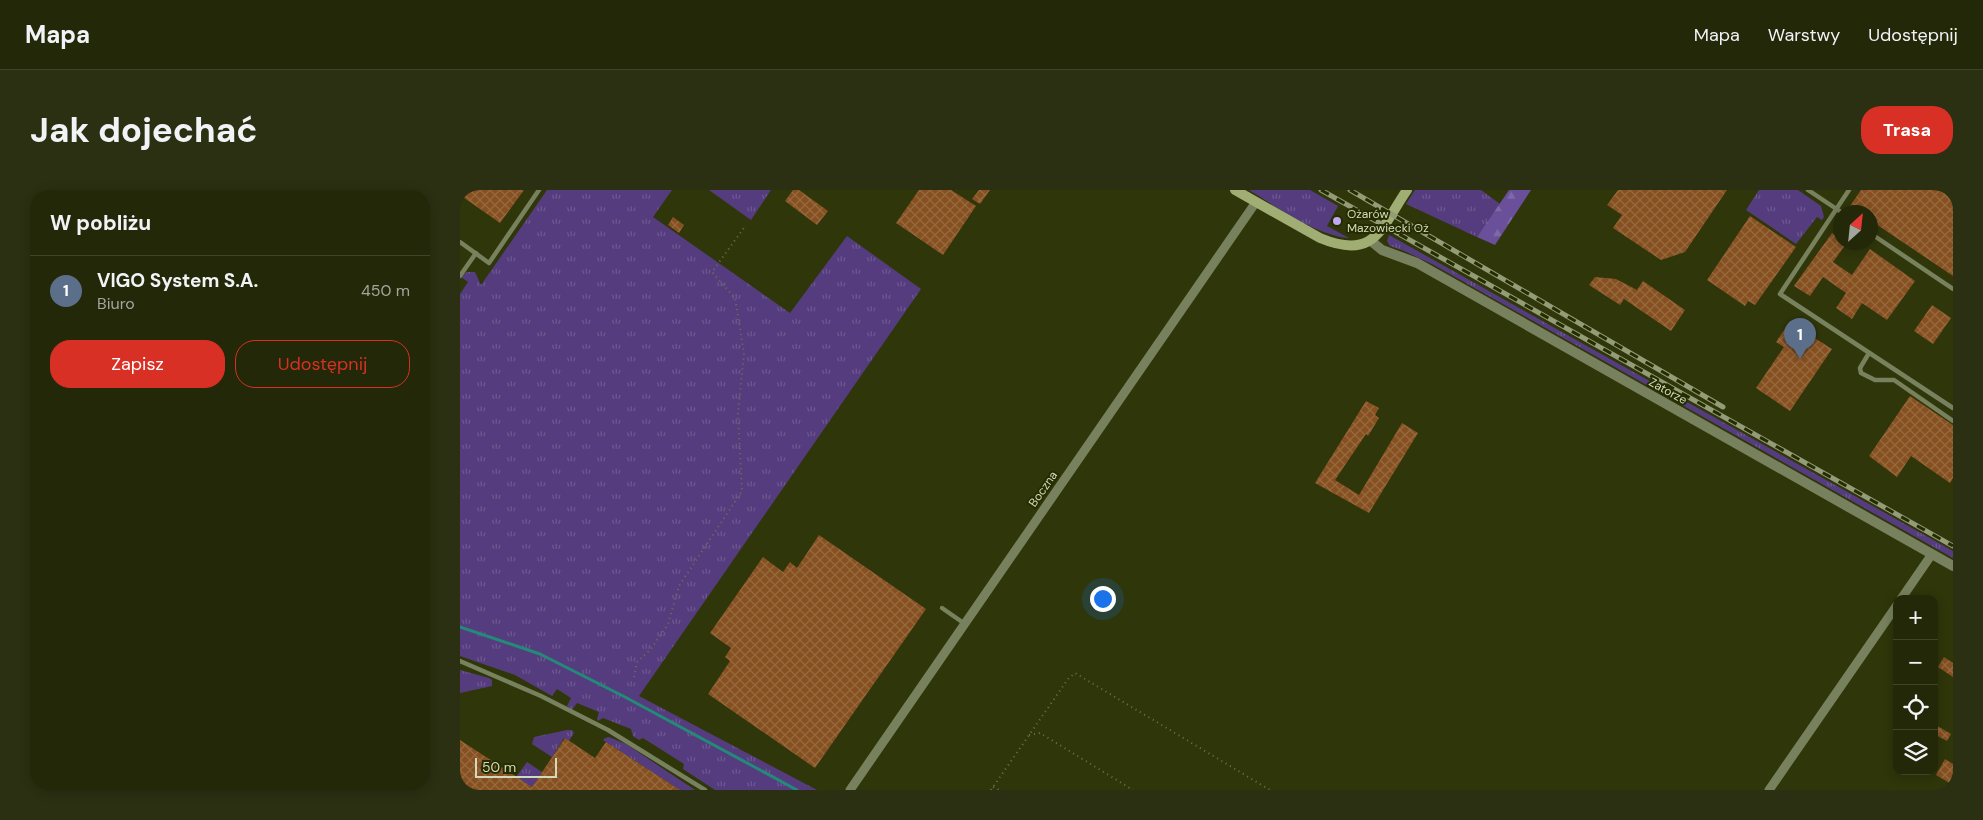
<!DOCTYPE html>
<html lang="pl">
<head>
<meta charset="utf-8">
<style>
	body { margin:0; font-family:"DM Sans",sans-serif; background:#2b3012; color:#f1f3f6 }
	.controls { position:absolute; right:15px; bottom:15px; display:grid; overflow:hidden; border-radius:10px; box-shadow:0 2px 12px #0003 }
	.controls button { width:45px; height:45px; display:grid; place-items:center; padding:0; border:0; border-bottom:1px solid #404429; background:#232808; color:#f1f3f6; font:25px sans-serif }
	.compass { position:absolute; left:1373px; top:15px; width:45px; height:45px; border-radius:50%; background:#232808; box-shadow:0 2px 12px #0003; rotate:27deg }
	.scale { position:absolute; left:15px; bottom:12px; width:82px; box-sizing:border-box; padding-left:5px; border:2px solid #d2dabc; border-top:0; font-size:14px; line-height:18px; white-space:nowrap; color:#d2dabc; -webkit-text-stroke:4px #252c00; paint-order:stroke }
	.you { position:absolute; left:642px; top:408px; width:18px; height:18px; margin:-12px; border:4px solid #fff; border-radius:50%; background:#1a73e8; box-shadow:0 0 0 8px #1a73e833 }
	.badge { display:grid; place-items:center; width:32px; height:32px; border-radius:50%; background:#d93025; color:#fff; font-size:16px; font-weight:700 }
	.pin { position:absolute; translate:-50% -41px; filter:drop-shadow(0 1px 2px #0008) }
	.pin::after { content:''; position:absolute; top:26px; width:18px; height:15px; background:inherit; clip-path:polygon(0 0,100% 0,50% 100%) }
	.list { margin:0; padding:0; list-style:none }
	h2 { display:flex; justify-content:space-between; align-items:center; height:65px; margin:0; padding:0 20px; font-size:21px }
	h2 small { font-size:16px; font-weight:400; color:#a3a69c }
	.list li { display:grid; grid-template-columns:32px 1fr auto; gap:15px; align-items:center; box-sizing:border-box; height:70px; padding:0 20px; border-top:1px solid #404429 }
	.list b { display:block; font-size:19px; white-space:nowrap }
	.list p { margin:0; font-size:16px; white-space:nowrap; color:#a3a69c }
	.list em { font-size:16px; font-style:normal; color:#a3a69c }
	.actions { display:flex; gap:10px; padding:15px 20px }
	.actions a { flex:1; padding:11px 0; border:1px solid #d93025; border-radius:20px; text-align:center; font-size:18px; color:#d93025 }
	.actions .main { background:#d93025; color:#fff }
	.icon { flex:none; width:28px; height:28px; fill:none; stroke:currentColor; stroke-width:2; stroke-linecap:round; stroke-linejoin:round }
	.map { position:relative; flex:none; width:1493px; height:600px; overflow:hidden; border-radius:20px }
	header { display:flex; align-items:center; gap:30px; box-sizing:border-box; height:70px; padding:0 25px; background:#232808; border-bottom:1px solid #404429 }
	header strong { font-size:24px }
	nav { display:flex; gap:28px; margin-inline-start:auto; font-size:18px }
	.intro { display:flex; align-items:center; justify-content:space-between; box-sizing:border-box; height:120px; padding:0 30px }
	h1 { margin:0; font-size:35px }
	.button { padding:12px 22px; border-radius:20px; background:#d93025; color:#fff; font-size:18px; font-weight:700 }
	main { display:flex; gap:30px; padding:0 30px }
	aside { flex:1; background:#232808; border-radius:20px; box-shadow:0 2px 12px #0003 }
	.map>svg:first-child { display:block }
</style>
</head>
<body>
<header>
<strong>Mapa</strong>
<nav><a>Mapa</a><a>Warstwy</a><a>Udostępnij</a></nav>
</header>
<div class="intro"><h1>Jak dojechać</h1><a class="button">Trasa</a></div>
<main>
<aside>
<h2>W pobliżu<small></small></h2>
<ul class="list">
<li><span class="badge" style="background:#5c6f8a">1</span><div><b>VIGO System S.A.</b><p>Biuro</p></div><em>450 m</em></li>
</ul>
<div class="actions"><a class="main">Zapisz</a><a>Udostępnij</a></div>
</aside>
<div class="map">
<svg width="1493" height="600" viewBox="0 0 1493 600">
	<defs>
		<pattern id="grass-tufts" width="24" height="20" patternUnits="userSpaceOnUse" patternTransform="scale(1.25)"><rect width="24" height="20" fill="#553c7f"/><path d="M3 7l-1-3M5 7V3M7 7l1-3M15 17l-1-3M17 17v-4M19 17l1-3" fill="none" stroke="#6d588f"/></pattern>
		<pattern id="forest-firs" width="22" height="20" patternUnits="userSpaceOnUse" patternTransform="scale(1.25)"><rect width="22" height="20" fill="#6a4f9a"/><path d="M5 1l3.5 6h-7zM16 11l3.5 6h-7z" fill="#7e68a6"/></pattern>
		<pattern id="building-cross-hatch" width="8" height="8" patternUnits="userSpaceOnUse" patternTransform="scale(1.25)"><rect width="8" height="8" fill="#865021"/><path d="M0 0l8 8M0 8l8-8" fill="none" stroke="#96693f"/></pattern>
	</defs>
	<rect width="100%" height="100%" fill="#2f360a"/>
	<!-- grass -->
	<g fill="url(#grass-tufts)">
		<polygon points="87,0 212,0 193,27 330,123 387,46 461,99 179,506 357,600 255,600 223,579 224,574 183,548 179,550 173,546 171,539 143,528 138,531 137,529 139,522 117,513 112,520 107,516 111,508 97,499 92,506 55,485 0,466 0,104 8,92 1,87 7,82 15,82 21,95"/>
		<polygon points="249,0 311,0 291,30"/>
		<path d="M789,0H850L878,16L867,36L889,48C853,44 819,18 789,0Z"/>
		<polygon points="955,0 1021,0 1040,14 1017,47 946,14"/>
		<polygon points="1299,0 1338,0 1361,16 1364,27 1362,30 1357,27 1336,54 1286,20"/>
		<polygon points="929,45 1493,361 1493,368 974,75 942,60 930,56 927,51"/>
		<polygon points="0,480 29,488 32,490 32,496 0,503"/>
		<polygon points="107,540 112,540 114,543 109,551 104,548 92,567 72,554 74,547"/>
		<polygon points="149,547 166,554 235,600 220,600 143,550 145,548"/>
		<polygon points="67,572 82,582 72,597 56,587"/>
	</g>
	<!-- forest -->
	<polygon fill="url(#forest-firs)" points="1049,0 1071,0 1035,55 1017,47"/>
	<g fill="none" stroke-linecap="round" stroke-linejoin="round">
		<!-- stream -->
		<polyline stroke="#238a78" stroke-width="3" points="0,437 80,464 165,507 337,600"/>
	</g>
	<!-- building -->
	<g fill="url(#building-cross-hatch)">
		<polygon points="0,0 64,0 40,33 0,5"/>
		<polygon points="333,0 339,0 368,21 357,35 325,11"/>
		<polygon points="459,0 491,0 516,16 483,65 436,33"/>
		<polygon points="519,0 530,0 520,14 512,9"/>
		<polygon points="1158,0 1267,0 1225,62 1201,70 1153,38 1162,25 1147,15"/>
		<polygon points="1401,0 1493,0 1493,86 1410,30 1410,22 1400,22 1390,16"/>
		<polygon points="1290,26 1336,57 1295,115 1288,111 1285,116 1247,90"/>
		<polygon points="213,27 224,35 219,43 208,35"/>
		<polygon points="1372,43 1380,49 1380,52 1386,54 1373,72 1392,85 1410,59 1455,91 1427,130 1402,113 1392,129 1376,118 1386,103 1363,87 1350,106 1334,96"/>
		<polygon points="1135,87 1156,89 1177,100 1183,91 1225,120 1211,141 1164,109 1160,115 1129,95"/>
		<polygon points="1472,115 1491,128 1473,154 1454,141"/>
		<polygon points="1330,131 1352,143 1353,147 1372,159 1330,221 1296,198 1324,157 1316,152"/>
		<polygon points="1450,206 1493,235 1493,288 1490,293 1451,266 1437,287 1409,266"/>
		<polygon points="906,211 919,218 915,225 919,228 908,246 906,244 875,290 899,305 942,233 958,243 909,323 855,293"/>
		<polygon points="359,345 466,419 355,578 248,504 270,471 265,467 271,458 250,443 303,367 323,382 330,372 337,378"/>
		<polygon points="1484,467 1493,473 1493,487 1478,477"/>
		<polygon points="1474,534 1491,544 1487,551 1474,544"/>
		<polygon points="105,548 135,568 146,552 220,600 0,600 0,550 72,597"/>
		<polygon points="1485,569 1493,574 1493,595 1476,585"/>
	</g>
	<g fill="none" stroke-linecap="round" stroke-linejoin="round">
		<!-- path -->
		<g stroke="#6c734c" stroke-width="2" stroke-dasharray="1 4" stroke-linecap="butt">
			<polyline points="174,487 177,472 191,459 208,434 219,396 282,301 278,223 284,163 275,108 252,82 286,35"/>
			<polyline points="569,545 580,543 673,600"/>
			<polyline points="533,597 539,600"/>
			<polyline points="531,600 608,489 615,483 810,600"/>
		</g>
		<!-- service -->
		<g stroke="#78815d" stroke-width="4.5">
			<polyline points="1348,0 1381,22"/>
			<polyline points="1389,0 1320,104 1493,218"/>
			<polyline points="1410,43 1493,99"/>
			<polyline points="0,52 29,73 79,0"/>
			<polyline points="0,86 16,63"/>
			<polyline points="1409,163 1400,178 1401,183 1415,190 1434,190 1493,231"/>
			<polyline points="482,418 505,434"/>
			<polyline points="0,471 81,506 148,540 245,600"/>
		</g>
		<!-- minor -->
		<g stroke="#78815d" stroke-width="9">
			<polyline points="1441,409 1472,364"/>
			<polyline points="390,600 796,12"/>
			<polyline points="1309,600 1437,415"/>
		</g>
		<!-- tertiary -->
		<polyline stroke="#78815d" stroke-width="10" points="911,51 922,60 957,73 1493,376"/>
		<!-- secondary -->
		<path stroke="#a0ad73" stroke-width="10" d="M775,0L860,48C915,71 921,38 947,0"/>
		<!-- rail casing -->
		<g stroke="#939b77" stroke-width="5">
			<g id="rail">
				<polyline points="861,0 1493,356"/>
				<polyline points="890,0 1263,217"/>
			</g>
		</g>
		<!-- rail -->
		<use href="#rail" stroke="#252c00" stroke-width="3" stroke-dasharray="9" stroke-linecap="butt"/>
	</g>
	<!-- markers -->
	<circle fill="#c0a8f3" stroke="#252c00" stroke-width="2" cx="877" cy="31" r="5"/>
	<g text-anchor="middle" stroke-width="4" stroke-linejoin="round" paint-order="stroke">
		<!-- poi labels -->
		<g font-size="12" fill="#d2dabc" stroke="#252c00" text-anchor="start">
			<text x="887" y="28">Ożarów<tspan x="887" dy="14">Mazowiecki Oż</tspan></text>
		</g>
		<!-- street labels -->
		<g font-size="12" fill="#d2dabc" stroke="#252c00">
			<text transform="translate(1208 201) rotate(29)" y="4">Zatorze</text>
			<text transform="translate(583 299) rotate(-55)" y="4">Boczna</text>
		</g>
	</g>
</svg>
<div class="controls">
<button>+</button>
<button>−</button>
<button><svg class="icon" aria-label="locate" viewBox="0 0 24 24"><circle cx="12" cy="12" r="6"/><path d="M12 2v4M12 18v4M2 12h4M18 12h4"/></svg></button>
<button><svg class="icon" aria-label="layers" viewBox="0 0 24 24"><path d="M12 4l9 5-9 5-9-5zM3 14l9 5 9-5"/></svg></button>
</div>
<svg class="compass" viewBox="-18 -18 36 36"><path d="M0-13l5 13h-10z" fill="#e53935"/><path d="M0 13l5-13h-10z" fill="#a3a69c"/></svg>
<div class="scale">50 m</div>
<div class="you"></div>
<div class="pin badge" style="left:1340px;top:169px;background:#5c6f8a">1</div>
</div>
</main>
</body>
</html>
